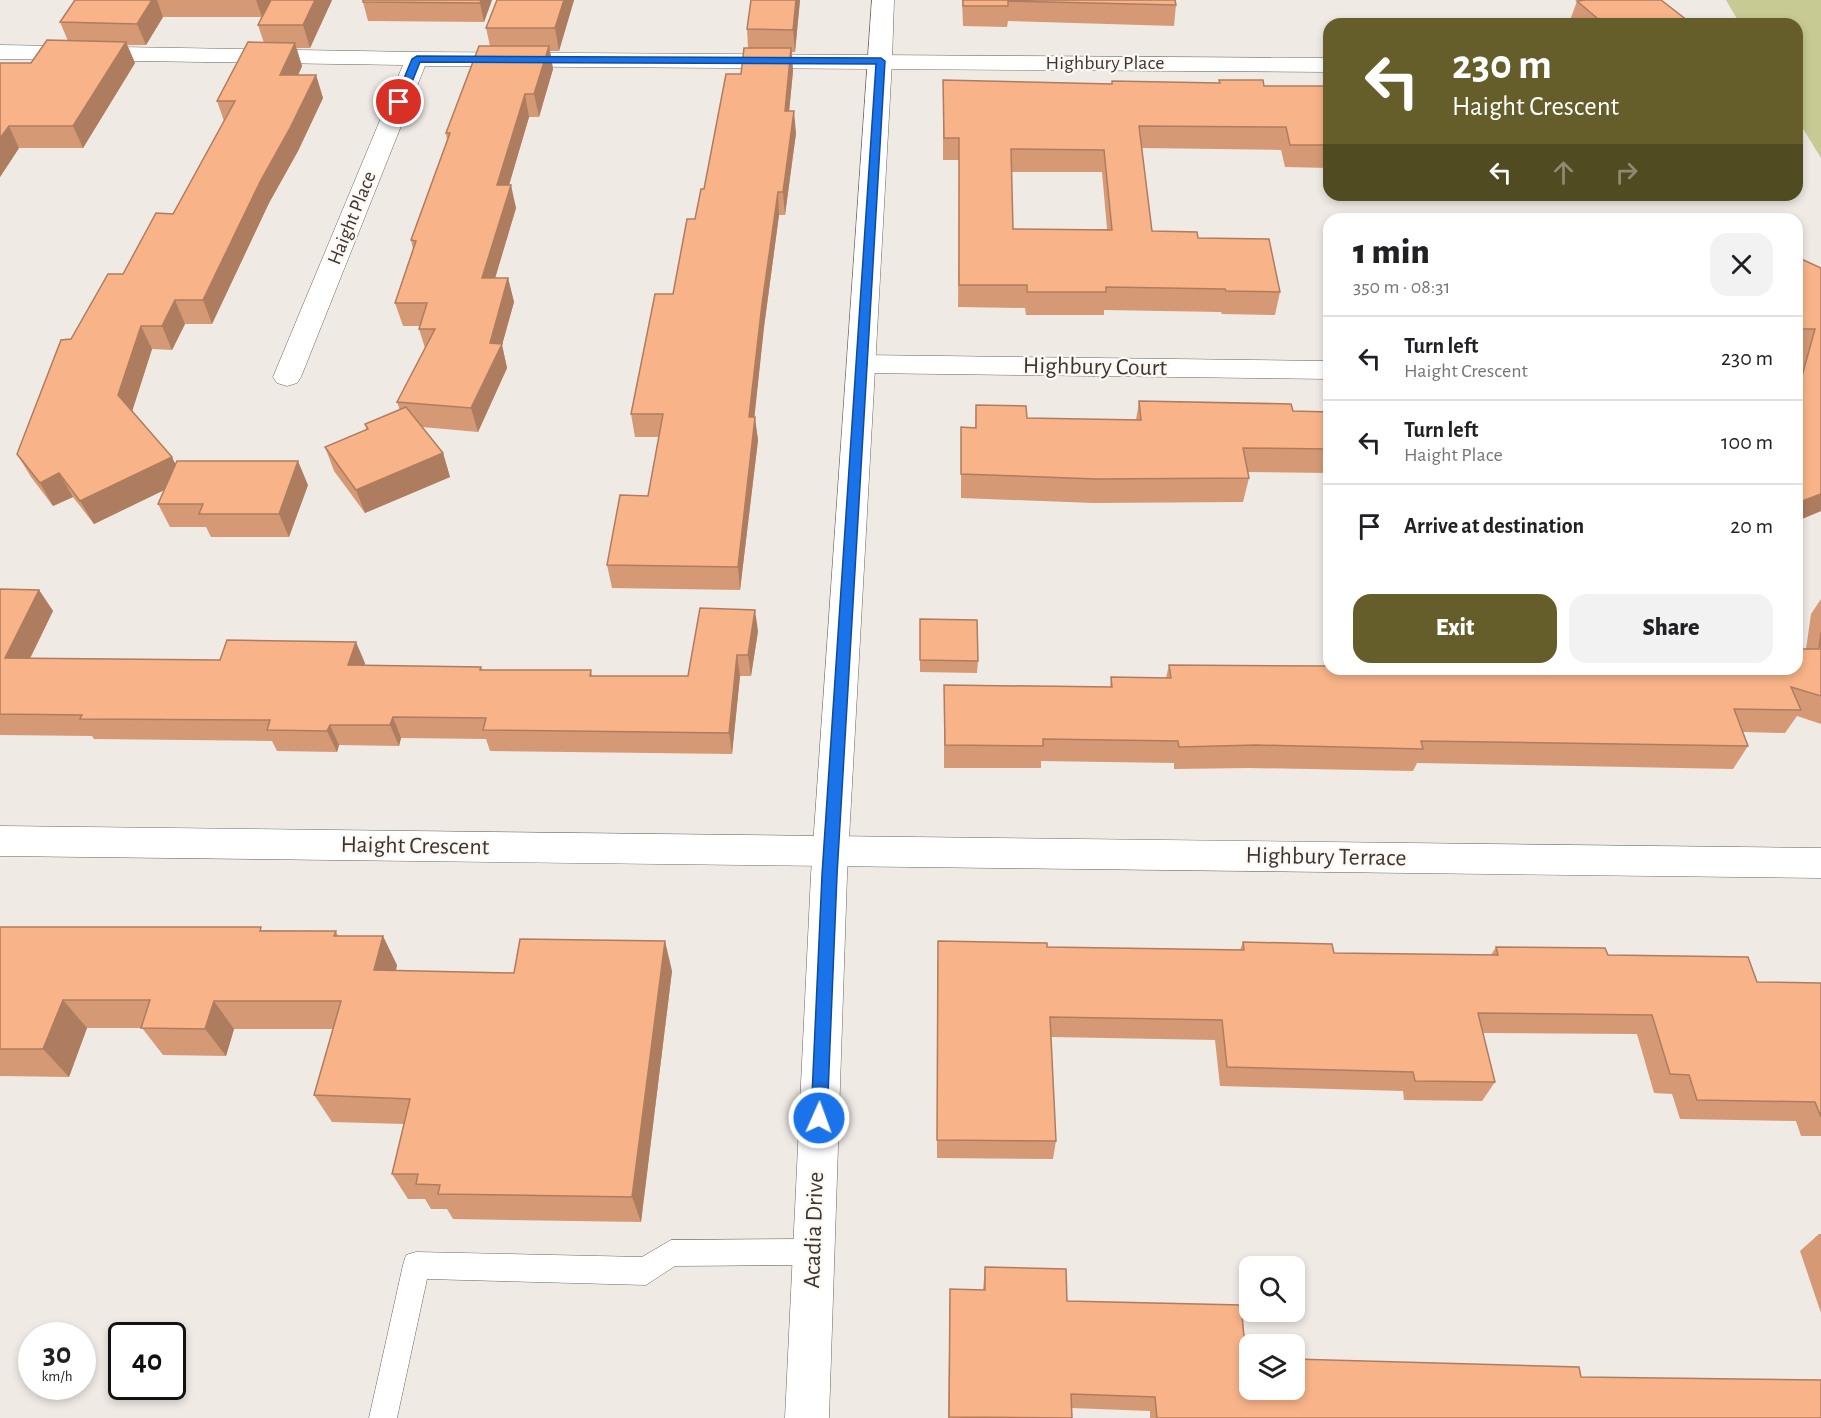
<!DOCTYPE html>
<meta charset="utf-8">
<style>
body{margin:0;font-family:"Alegreya Sans",sans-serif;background:#f2f2f2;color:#202124;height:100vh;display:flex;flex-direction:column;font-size:22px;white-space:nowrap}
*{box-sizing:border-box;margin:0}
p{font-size:20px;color:#757577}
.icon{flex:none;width:33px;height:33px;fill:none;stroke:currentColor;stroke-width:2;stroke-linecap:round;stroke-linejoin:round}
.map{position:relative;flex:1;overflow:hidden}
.sheet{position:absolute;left:1323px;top:213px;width:480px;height:462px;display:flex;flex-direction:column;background:#fff;border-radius:18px;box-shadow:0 3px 9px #0003}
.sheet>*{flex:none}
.hud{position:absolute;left:1323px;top:18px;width:480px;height:183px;border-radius:18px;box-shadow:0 3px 9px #0003;background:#665e2a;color:#fff;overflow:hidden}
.fabs{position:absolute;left:1239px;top:1256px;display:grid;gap:12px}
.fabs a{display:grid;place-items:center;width:66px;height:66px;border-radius:12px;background:#fff;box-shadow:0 3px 9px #0003;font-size:30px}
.speed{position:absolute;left:18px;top:1322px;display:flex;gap:12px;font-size:30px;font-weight:700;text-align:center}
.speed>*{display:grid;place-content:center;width:78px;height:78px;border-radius:50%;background:#fff;box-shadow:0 3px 9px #0003;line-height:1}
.speed small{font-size:15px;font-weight:400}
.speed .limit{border:3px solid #111;border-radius:9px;background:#fff;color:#111}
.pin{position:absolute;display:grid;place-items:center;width:51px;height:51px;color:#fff;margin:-26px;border:3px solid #fff;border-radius:50%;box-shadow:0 2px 6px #0007}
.me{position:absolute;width:66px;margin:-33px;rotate:2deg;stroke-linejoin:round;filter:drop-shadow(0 0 4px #0008)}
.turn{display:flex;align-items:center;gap:21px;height:126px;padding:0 30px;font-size:27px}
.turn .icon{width:78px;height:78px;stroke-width:2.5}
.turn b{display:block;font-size:42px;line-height:51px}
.lanes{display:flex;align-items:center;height:57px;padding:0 30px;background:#0003;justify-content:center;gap:30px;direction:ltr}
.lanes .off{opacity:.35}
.round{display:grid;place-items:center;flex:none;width:63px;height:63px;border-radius:18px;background:#f2f2f2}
.head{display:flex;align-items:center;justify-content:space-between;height:102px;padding:0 30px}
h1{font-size:36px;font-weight:800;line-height:45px}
.primary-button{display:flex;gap:12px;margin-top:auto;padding:12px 30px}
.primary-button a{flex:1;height:69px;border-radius:18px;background:#665e2a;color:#fff;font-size:24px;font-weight:800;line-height:69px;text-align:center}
.primary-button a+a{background:#f2f2f2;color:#202124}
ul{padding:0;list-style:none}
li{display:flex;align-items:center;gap:18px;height:84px;padding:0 30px;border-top:2px solid #e0e0e0}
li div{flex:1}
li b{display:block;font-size:22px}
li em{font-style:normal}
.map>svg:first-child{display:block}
.green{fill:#c7ca92}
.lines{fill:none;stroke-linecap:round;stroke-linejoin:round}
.service-casing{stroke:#6b6561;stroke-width:1}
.minor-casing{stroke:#6b6561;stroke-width:1}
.tertiary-casing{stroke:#6b6561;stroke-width:1}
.service{fill:#fff;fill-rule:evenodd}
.minor{fill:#fff;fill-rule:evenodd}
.tertiary{fill:#fff;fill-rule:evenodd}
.wall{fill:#d59a75;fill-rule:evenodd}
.shaded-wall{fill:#ae7d5f}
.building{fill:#f8b388;stroke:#ae7d5f;stroke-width:1.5;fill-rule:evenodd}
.route{fill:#1a73e8;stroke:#114b97;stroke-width:1.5}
.labels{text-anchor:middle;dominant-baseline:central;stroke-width:4.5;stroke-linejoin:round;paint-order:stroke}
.far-street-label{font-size:20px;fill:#393634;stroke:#fef7f2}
.street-label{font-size:24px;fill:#393634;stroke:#fef7f2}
</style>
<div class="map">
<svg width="1821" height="1418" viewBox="0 0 1821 1418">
<rect width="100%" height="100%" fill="#f0eae5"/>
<!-- green -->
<path class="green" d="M1726 0H1821V158L1797 119V24H1740Z"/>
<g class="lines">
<defs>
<path id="service" d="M813 1239 822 1243 826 1252 822 1261 813 1265 675 1266 646 1285 427 1279 397 1418H369L403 1265 406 1255 416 1252 642 1257 671 1240Z"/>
<g id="minor">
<path d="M0 45 417 52 1329 58V72L425 66 301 377 297 383 287 386 277 383 273 377 403 65 0 59Z"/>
<path d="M862 355 1329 361V379L862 373 852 370 848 364 852 358Z"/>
<path d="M0 826 1821 848V878L0 856Z"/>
</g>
<path id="tertiary" d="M872 0H894L892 61 847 875 829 1418H785L811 875Z"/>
</defs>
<!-- service casing -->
<use href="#service" class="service-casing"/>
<!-- minor casing -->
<use href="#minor" class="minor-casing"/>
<!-- tertiary casing -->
<use href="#tertiary" class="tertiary-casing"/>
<!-- service -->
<use href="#service" class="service"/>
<!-- minor -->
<use href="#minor" class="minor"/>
<!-- tertiary -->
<use href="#tertiary" class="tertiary"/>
</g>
<!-- wall -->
<g class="wall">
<path d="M75 0H332L310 48H296L302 66 298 75H316L323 98 298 151 269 203 212 324H185L172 350 152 349 132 411 176 464 308 485 289 537H211L206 527H170L158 504 164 490 94 524 73 497 53 506 31 477 17 454 71 339 123 274 173 214 224 121 217 101 264 43 258 25 261 17H163L146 45H127L135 63 83 148H19L0 177V63H31L68 41 60 22Z"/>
<path d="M363 0H492L484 22 368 21 363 2Z"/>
<path d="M574 0 559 51H550L553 69 539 117H529L509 185 516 208 495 278H508L514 302 502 345 507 368 478 432 422 427 443 453 450 477 365 513 334 471 325 447 367 430 365 424 400 410 397 402 425 348 419 329 420 326H403L395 303 413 249 411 240 447 140 446 133 490 46 486 28Z"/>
<path d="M751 0H800L795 52H792L793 71 789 111 796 133 785 215H779L764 327 754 417 758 440 740 590 612 588 607 565 648 496 659 437H635L631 414 673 294 704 189 741 74 748 48 747 29Z"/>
<path d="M962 0H1175L1176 5 1174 26 1008 21 1007 27 963 26Z"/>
<path d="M1577 1 1692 24H1570L1569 23Z"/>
<path d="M943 80 1112 84V81L1219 83V80L1264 86H1329V168L1285 167 1281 150 1142 148 1152 231 1198 238 1280 292 1275 315 1222 314 1221 312 1104 310V315H1026L1025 308 958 307 959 160H943ZM1011 172H1102L1107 229H1013Z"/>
<path d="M1797 257 1821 268V511L1797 521V372L1803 352H1797Z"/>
<path d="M1139 401 1293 411 1329 412V473L1247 472 1249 478 1243 502 1093 503 961 498V427L975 428 976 405 1027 418 1136 420Z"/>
<path d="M0 589 39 590 53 611 30 659 365 663 364 666 481 667 482 670H591L592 676H688L758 631 751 676H740L732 754 490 751 486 739 401 738 399 746 339 745 337 752 277 751 272 741 94 739 92 736 0 735Z"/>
<path d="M1821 599V724L1797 716 1785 733 1743 732 1748 746 1733 769 1417 763 1413 771 1250 768 1174 769V763L1041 761V768H944V685L1110 687 1111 677 1166 678 1169 665 1797 669 1806 649 1811 614Z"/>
<path d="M920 619 978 661 977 673 920 672Z"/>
<path d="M0 927 336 931 338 936 397 965 396 971 514 973 672 971 641 1222 453 1219 447 1209H431L425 1199H408L392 1174 404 1124 332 1122 314 1095 333 1029H234L226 1056 163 1055 142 1028H87L69 1077 0 1076Z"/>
<path d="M1243 942 1334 953 1491 955 1496 947 1608 955 1757 982 1821 983V1136H1801L1796 1121 1680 1119 1672 1094 1654 1093 1637 1034 1483 1033 1495 1082 1482 1101 1404 1100 1403 1091 1220 1086 1215 1040 1051 1037 1056 1141 1053 1159 937 1158V962L1047 947 1240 950Z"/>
<path d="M1819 1234H1821V1313L1800 1251Z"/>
<path d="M985 1267 1067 1301 1246 1358 1581 1377 1821 1418H1150V1411L1071 1408 1072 1418H948L950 1289 983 1290Z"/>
</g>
<!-- shaded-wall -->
<g class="shaded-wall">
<path d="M152 0H157L163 17 146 45 137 24Z"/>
<path d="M256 0H271L262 17Z"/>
<path d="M315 0H332L310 48 303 25Z"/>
<path d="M481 0H492L484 22 480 3Z"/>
<path d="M564 0H574L559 51 555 28Z"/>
<path d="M796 0H800L795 52 793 30Z"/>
<path d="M126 42 135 63 83 148 73 126Z"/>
<path d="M295 43 302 66 288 98 280 75Z"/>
<path d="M549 46 553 69 539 117 534 94Z"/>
<path d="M791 48 793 71 787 133 785 111Z"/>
<path d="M316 75 323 98 298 151 269 203 212 324 203 300 261 180Z"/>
<path d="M525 94 529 117 502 209 497 185Z"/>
<path d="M794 111 796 133 785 215 783 192Z"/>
<path d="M9 126 19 148 0 177V138Z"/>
<path d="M511 185 516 208 488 302 482 278Z"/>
<path d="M778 192 779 215 764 327 752 440 749 417 762 304Z"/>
<path d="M508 278 514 302 502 345 507 368 478 432 471 408Z"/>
<path d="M175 300 185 324 172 350 162 326Z"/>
<path d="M141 326 152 349 130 418 118 395Z"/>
<path d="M755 417 758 440 740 590 738 567Z"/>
<path d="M443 453 450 477 365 513 356 490Z"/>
<path d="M172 457 183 481 94 524 80 501Z"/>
<path d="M298 461 308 485 289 537 279 514Z"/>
<path d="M59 473 73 497 53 506 40 483Z"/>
<path d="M1821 494V511L1797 521V503Z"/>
<path d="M39 590 53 611 19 680 5 658Z"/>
<path d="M755 610 758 631 751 676 748 655Z"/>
<path d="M356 642 365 663 357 687 348 665Z"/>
<path d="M737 655 740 676 732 754 729 733Z"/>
<path d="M393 717 401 738 399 746 390 725Z"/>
<path d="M330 725 339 745 337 752 327 731Z"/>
<path d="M383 936 397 965 389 999 374 970Z"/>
<path d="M665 941 672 971 641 1222 632 1197Z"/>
<path d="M63 1000 87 1028 69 1077 43 1049Z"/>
<path d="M214 1001 234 1029 226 1056 205 1029Z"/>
</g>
<!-- building -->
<g class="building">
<path d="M75 0H152L137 24 60 22Z"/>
<path d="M271 0H315L303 25H258Z"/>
<path d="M363 0H481L480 3 363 2Z"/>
<path d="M497 0H564L555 28H486Z"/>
<path d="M751 0H796L793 30 747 29Z"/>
<path d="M963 0H1175L1176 5 1008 1V6H963Z"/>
<path d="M1585 0H1661L1692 24H1604L1577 1Z"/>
<path d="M47 40 126 42 73 126H9L0 138V63H31Z"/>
<path d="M248 42 295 43 280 75H316L290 128 261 180 203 300H175L162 326H141L118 395 172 457 80 501 59 473 40 483 17 454 61 340 71 339 108 274H123L156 213 173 214 235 101H217Z"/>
<path d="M479 46H549L534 94H525L497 185H511L482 278H508L490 343 502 344 471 408 397 402 435 329H419L427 303H395L416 241 411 240 450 133H446Z"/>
<path d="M744 48H791L785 111H794L783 192H778L762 304 749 417H755L738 567 607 565 620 495 648 496 663 414H631L655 294H673L687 219H695L701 189H704L726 74H741Z"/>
<path d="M943 80 1112 84V81L1220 83 1219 80H1263L1264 86H1329V145H1290L1286 127 1139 126 1152 231 1197 232 1198 238 1269 239 1280 292 1226 291 1225 289 1106 287V292H1027V285H959V138H944ZM1011 149 1104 150 1112 230 1013 229Z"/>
<path d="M1797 257 1821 268V494L1797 503V394L1815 329H1797Z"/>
<path d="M1139 401 1291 404 1293 411 1329 412V449L1243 448 1249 478 1096 479 961 474V427L976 428V405L1026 406 1027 418 1141 420Z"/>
<path d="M406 407 443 453 356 490 325 447 368 429 365 424Z"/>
<path d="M177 461H298L279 514H199L203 504H158Z"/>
<path d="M0 589 39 590 5 658 220 660 227 640 356 642 348 665 481 667 480 670H591L590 676H688L700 608 755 610 748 655H737L729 733 483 730 486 718 393 717 390 725H330L327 731 267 730 270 720 80 719 82 715 0 714Z"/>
<path d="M920 619 977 620 978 661 920 660Z"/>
<path d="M1821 632V696L1791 687 1801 710 1734 709 1748 746 1421 741 1423 749 1256 745 1179 747 1178 741 1043 739V746L945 745 944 685 1112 687 1111 677 1171 678 1169 665 1329 666V669H1797V649H1819Z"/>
<path d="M0 927H261L260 931H336L334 936H383L374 970 514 973 520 939 665 941 632 1197 438 1194 440 1185 416 1184 418 1174H392L410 1099 314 1095 341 1001H214L205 1029 141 1028 150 1000H63L43 1049H0Z"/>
<path d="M938 941 1047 943V947L1244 950 1243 942 1332 944 1334 953 1498 955 1496 947 1605 948 1608 955 1748 957 1757 982 1821 983V1117L1815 1102 1697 1100 1689 1075 1670 1074 1652 1015 1478 1013 1495 1082 1415 1081 1413 1072 1227 1067 1222 1020 1050 1017 1056 1141 937 1140Z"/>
<path d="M985 1267 1066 1269 1067 1301 1241 1305 1246 1358H1250V1389H1294V1359L1579 1367 1581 1377 1821 1380V1418H1157L1155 1397 1071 1394 1072 1418 949 1417 950 1289 985 1290Z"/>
</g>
<!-- route -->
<path class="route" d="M417 56 881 58 885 61 837 875 827 1118 825 1124 819 1126 813 1124 811 1118 822 875 876 64 420 62 404 102 396 104 394 102 412 59Z"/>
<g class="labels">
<!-- far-street labels -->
<g class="far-street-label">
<text x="1105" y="63">Highbury Place</text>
<text transform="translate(352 218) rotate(-68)">Haight Place</text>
</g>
<!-- street labels -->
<g class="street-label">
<text transform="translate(1095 367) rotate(1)">Highbury Court</text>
<text transform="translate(415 846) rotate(1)">Haight Crescent</text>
<text transform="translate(1326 857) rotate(1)">Highbury Terrace</text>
<text transform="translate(814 1230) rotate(-88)">Acadia Drive</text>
</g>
</g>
</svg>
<div class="fabs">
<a><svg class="icon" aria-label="search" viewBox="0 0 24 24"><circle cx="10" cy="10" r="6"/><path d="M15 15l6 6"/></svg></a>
<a><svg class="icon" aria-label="layers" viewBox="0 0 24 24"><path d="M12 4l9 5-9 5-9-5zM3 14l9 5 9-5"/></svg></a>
</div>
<div class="speed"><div>30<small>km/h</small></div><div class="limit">40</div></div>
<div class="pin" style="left:399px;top:102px;background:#d93025"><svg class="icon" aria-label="arrive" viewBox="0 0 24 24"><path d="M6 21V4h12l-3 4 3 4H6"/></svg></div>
<svg class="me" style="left:819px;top:1118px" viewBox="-20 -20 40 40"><circle r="17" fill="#1a73e8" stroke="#fff" stroke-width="3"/><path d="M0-11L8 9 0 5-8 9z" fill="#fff"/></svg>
<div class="hud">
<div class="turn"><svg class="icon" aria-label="left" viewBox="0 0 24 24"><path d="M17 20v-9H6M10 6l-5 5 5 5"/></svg><div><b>230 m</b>Haight Crescent</div></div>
<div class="lanes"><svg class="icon" aria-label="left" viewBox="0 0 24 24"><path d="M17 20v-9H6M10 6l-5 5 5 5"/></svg><svg class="icon off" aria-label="ahead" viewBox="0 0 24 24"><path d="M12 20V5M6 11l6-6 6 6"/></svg><svg class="icon off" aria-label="right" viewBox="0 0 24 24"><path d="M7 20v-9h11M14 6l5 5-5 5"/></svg></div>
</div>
<section class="sheet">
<div class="head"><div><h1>1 min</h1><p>350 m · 08:31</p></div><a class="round"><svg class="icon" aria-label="close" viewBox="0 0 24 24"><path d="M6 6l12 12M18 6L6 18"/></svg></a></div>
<ul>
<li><svg class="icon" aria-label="left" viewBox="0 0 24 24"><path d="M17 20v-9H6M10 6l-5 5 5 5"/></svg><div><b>Turn left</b><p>Haight Crescent</p></div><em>230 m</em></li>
<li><svg class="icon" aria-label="left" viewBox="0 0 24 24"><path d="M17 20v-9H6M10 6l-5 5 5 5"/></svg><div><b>Turn left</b><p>Haight Place</p></div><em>100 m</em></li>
<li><svg class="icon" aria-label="arrive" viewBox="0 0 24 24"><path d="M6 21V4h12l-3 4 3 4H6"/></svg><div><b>Arrive at destination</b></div><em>20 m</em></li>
</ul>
<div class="primary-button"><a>Exit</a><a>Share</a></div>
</section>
</div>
